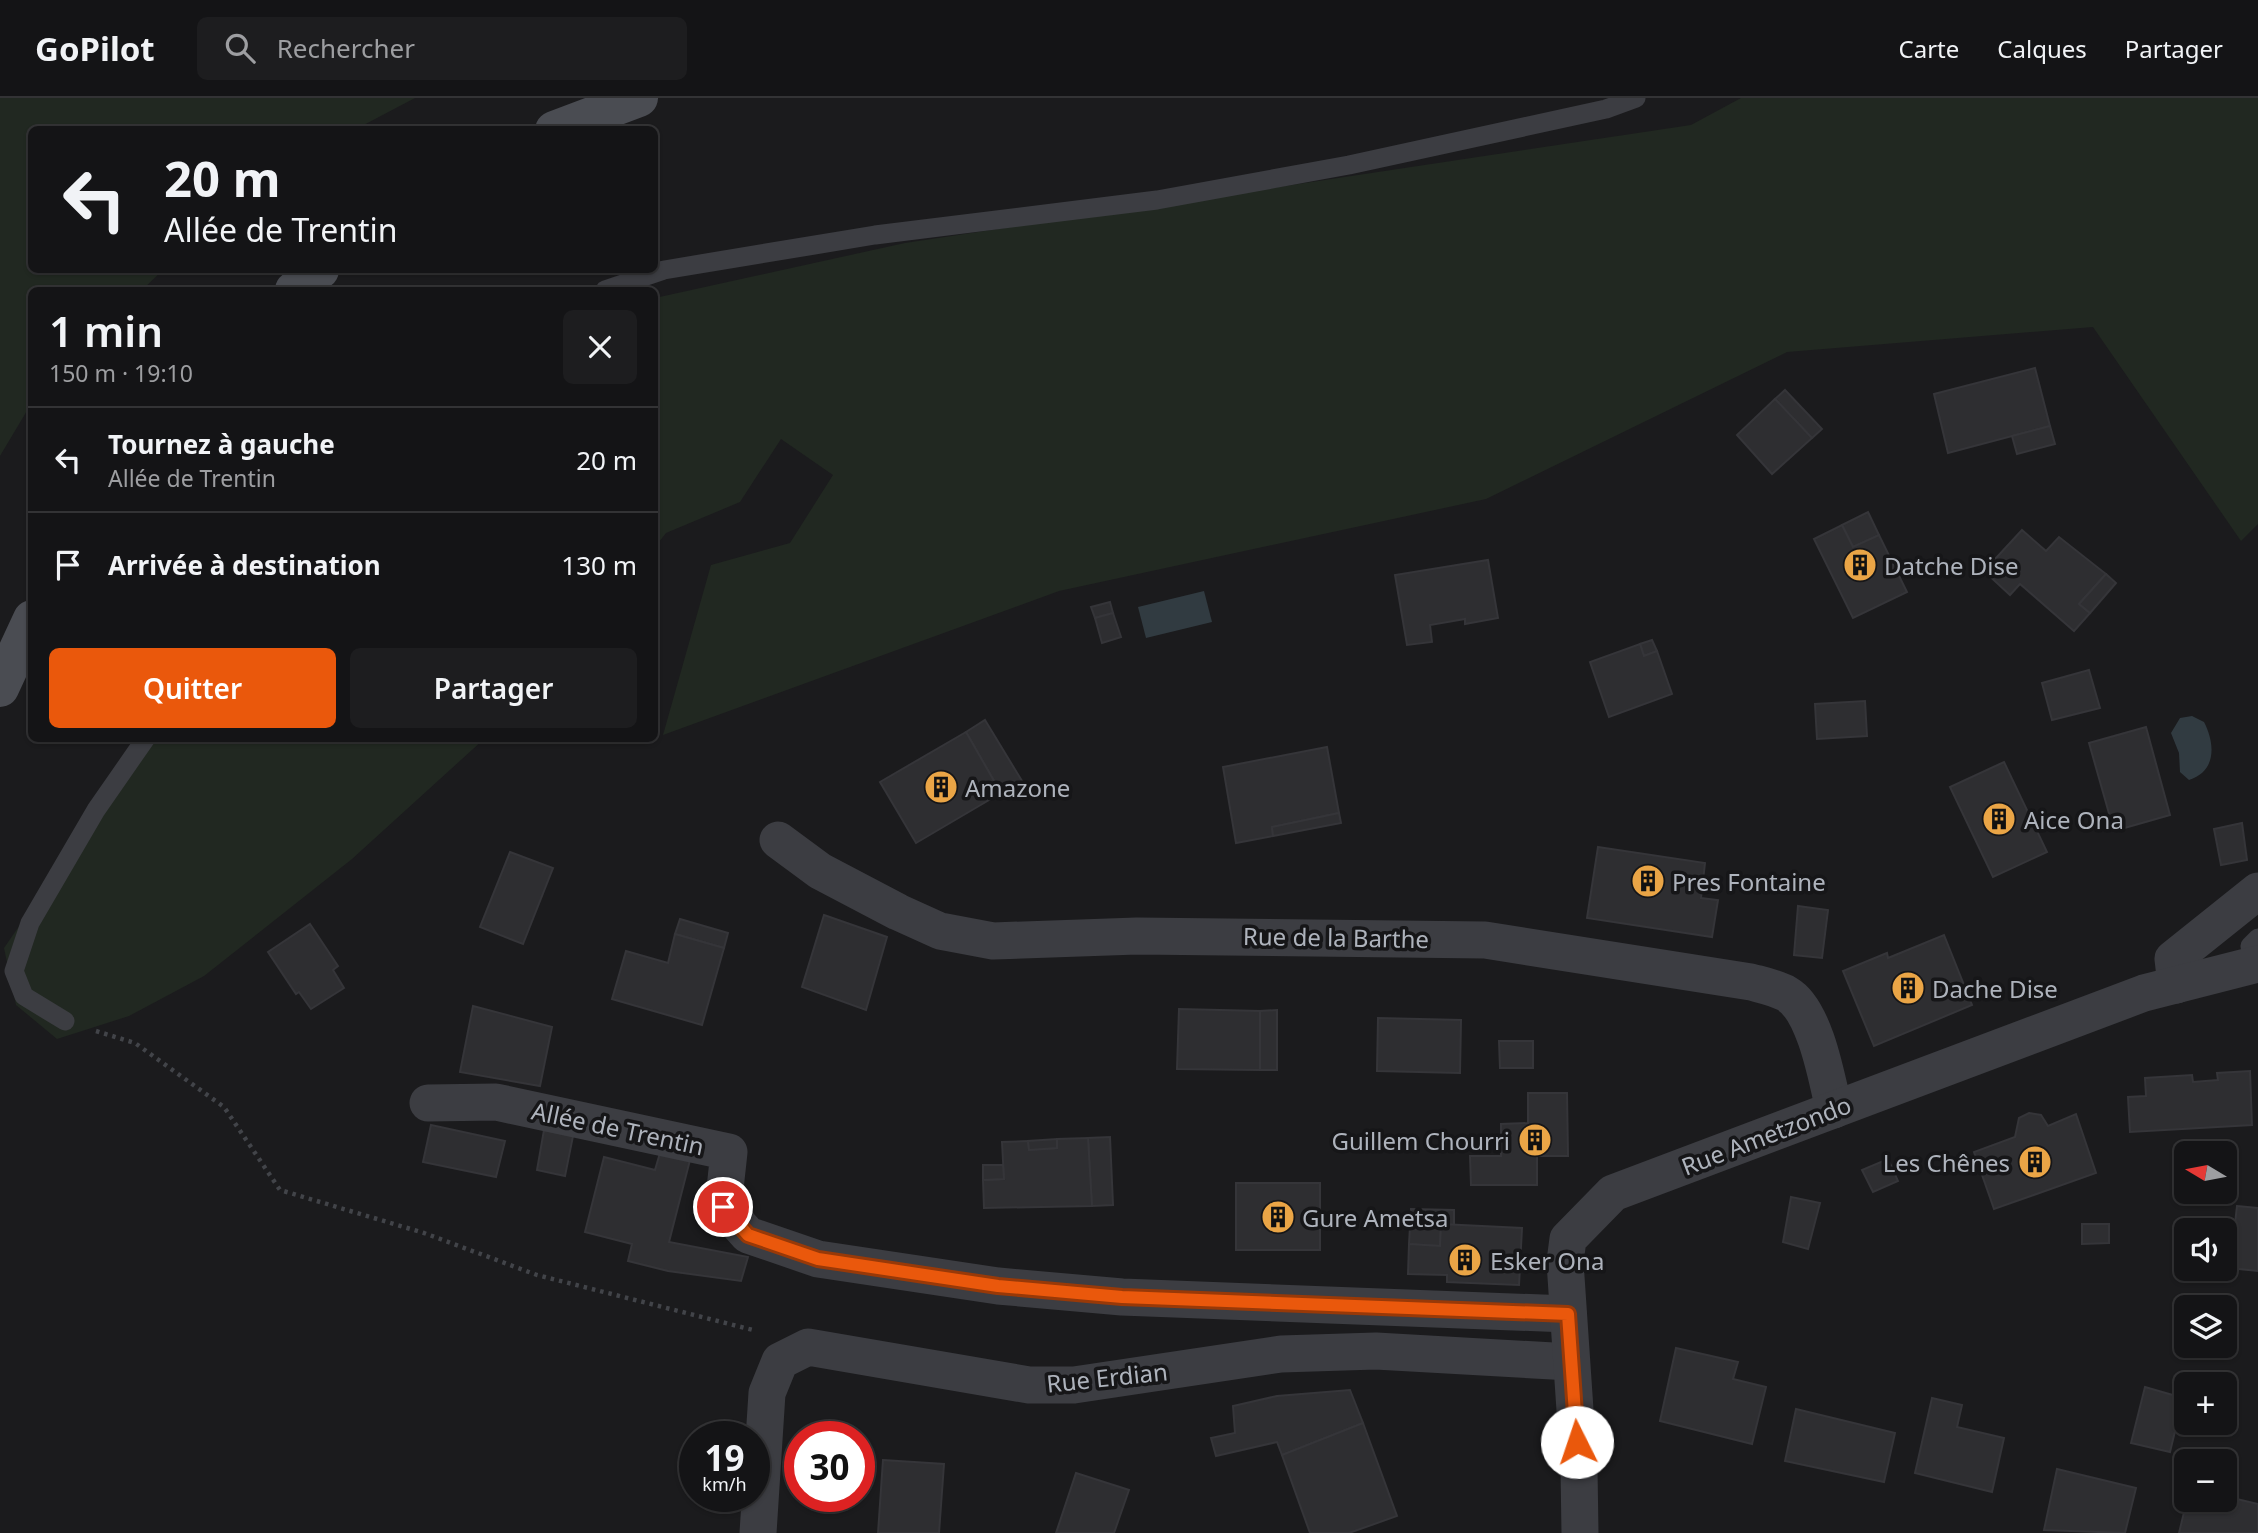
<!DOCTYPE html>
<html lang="fr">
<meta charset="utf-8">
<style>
body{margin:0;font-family:"Noto Sans",sans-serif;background:#1d1d1f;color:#f1f3f6;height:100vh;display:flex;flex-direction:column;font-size:26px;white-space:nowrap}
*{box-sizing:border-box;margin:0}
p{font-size:23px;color:#9d9ea1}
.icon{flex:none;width:38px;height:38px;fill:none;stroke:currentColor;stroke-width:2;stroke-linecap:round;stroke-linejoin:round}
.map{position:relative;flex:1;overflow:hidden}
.details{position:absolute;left:28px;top:189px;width:630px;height:455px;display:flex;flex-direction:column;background:#141416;border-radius:10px;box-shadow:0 2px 5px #0004,0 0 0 2px #333335}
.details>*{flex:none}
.guide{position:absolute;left:28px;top:28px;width:630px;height:147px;border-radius:10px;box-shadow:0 2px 5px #0004,0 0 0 2px #333335;background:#141416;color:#f1f3f6;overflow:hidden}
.needle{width:46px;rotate:280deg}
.controls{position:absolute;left:2174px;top:1043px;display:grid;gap:14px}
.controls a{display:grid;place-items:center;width:63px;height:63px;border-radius:10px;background:#141416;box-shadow:0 2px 5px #0004,0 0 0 2px #333335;font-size:35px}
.speed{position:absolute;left:679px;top:1323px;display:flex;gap:14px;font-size:35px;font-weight:700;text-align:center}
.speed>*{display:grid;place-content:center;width:91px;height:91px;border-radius:50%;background:#141416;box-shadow:0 2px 5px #0004,0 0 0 2px #333335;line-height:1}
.speed small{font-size:18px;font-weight:400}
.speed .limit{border:10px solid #d22;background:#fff;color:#111}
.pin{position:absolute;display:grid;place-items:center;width:60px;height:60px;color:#fff;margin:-30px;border:4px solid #fff;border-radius:50%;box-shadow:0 2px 7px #0007}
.me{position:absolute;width:77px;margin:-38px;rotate:356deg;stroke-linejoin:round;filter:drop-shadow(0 0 5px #0008)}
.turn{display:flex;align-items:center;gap:24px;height:147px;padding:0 21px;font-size:32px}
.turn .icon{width:91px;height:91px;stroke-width:2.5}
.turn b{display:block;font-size:49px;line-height:60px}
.round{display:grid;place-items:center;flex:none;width:74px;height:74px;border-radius:10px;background:#1d1d1f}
.overview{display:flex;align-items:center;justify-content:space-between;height:119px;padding:0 21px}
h1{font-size:42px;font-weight:600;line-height:52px}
.button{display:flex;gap:14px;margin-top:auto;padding:14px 21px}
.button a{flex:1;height:80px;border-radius:10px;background:#ea580c;color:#fff;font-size:28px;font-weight:600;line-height:80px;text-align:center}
.button a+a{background:#1d1d1f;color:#f1f3f6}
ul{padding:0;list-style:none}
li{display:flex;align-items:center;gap:21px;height:105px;padding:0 21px;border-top:2px solid #333335}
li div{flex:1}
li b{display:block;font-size:26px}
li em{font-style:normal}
header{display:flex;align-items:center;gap:42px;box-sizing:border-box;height:98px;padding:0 35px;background:#141416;border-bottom:2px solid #333335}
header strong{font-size:33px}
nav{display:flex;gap:38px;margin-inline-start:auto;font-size:24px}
.search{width:490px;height:63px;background:#1d1d1f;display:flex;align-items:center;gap:18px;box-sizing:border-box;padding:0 24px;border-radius:10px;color:#9d9ea1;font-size:26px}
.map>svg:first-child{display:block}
.green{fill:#212821}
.water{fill:#313b41}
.building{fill:#2e2e31;stroke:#353539;stroke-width:2}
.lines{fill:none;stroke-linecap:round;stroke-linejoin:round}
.path{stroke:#424449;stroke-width:4.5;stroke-dasharray:3.5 5;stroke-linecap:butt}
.lane{stroke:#3c3d42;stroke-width:19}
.street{stroke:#3c3d42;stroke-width:37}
.secondary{stroke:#4a4c52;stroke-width:38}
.route-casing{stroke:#983908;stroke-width:18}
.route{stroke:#ea580c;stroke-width:12}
.labels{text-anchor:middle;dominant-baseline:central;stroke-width:7;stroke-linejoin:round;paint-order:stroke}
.poi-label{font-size:24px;fill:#aeb3bc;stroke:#161618;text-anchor:start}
.street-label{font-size:24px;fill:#aeb3bc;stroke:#161618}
</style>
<header>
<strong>GoPilot</strong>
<div class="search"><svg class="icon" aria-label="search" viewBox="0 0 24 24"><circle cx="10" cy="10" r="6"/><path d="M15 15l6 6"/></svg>Rechercher</div>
<nav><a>Carte</a><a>Calques</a><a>Partager</a></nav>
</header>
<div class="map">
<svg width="2258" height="1435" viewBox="0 0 2258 1435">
<rect width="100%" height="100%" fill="#1b1b1d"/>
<!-- green -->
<g class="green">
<path d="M0 0H415L356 31 32 32V172H163L142 192H32L31 306 0 358Z"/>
<path d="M1741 0H2258V426L2241 443 2093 229 1787 254 1486 401 1059 493 663 637 711 467 790 445 833 377 781 341 740 404 666 435 655 449V200L905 145 1691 27Z"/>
<path d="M148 641H484L352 761 204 878 129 918 57 941 16 907 4 850Z"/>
</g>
<!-- water -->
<g class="water">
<path d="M1204 493 1212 524 1146 540 1138 509Z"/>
<path d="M2192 618 2204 624C2215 645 2217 673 2189 682L2180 674 2179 655 2171 635 2180 620Z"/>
</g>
<!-- building -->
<g class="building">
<path d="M2035 270 2050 328 1948 355 1934 296Z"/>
<path d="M1785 292 1822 331 1812 340 1775 301Z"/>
<path d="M1775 301 1812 340 1772 376 1737 337Z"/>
<path d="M2050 328 2055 346 2017 356 2012 338Z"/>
<path d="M1868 414 1879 437 1853 449 1842 427Z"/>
<path d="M1842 427 1853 449 1879 437 1907 494 1853 520 1814 441Z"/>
<path d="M2022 432 2046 453 2059 439 2106 476 2079 506 2090 515 2074 533 2020 486 2010 497 1984 473Z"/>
<path d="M1488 462 1498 520 1465 526V521L1430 527 1432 544 1407 547 1395 477Z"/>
<path d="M2106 476 2116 485 2090 515 2079 506Z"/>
<path d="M1110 504 1113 515 1095 520 1091 509Z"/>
<path d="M1113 515 1121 539 1102 545 1095 520Z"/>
<path d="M1652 542 1657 553 1644 558 1640 546Z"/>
<path d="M1640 546 1644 558 1657 553 1672 596 1609 619 1590 564Z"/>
<path d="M2089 572 2100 610 2052 622 2042 585Z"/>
<path d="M1865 603 1867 638 1817 641 1815 606Z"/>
<path d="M985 622 1022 683 1001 695 966 634Z"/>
<path d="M2146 629 2170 717 2114 733 2089 645Z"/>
<path d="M966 634 1001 695 916 745 880 684Z"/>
<path d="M1327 649 1339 715 1272 729 1273 738 1236 745 1223 669Z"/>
<path d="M2004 664 2047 754 1993 779 1950 689Z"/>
<path d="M1339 715 1341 725 1273 738 1272 729Z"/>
<path d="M2242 725 2247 762 2221 767 2214 731Z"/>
<path d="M1598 749 1705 765 1701 800 1718 802 1712 839 1587 820Z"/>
<path d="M510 754 553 770 523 846 480 829Z"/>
<path d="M1798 808 1828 812 1822 860 1794 857Z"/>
<path d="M824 817 887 839 866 912 802 889Z"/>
<path d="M680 821 728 835 724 850 675 836Z"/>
<path d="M310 826 338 868 333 872 344 890 311 911 299 894 296 896 268 854Z"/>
<path d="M675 836 724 850 702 927 612 901 626 853 668 865Z"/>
<path d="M1944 837 1972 907 1874 948 1843 873 1887 855 1888 860Z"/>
<path d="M473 908 552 929 540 988 460 974Z"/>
<path d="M1179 911 1260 913V972L1177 971Z"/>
<path d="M1277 912V972H1260V913Z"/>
<path d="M1378 920 1461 922 1460 975 1377 973Z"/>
<path d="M1499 943H1533V970H1500Z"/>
<path d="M2250 973 2252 1027 2130 1034 2128 999 2146 998 2145 980 2192 977 2193 984 2218 982 2217 975Z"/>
<path d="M1528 995H1567L1568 1058H1537V1087H1471L1470 1058H1501V1026L1528 1025Z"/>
<path d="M2029 1015 2041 1017 2048 1028 2076 1016 2096 1075 1994 1111 1974 1054 2015 1039 2019 1020Z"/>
<path d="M431 1027 505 1043 496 1079 423 1064Z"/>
<path d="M544 1032 573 1038 565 1078 537 1072Z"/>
<path d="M1110 1039 1113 1107 1092 1108 1088 1040Z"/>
<path d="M1088 1040 1092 1108 984 1110 983 1082 1004 1081 1002 1044 1028 1043 1029 1052 1057 1050V1041Z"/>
<path d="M1057 1041V1050L1029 1052 1028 1043Z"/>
<path d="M660 1055 690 1062 669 1144 748 1159 741 1183 668 1173 628 1163 632 1146 585 1134 604 1059 655 1072Z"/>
<path d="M1888 1061 1898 1083 1873 1094 1862 1072Z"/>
<path d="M983 1067H1003L1004 1081 983 1082Z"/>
<rect x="1236" y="1085" width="84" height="67"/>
<path d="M1791 1099 1820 1105 1808 1151 1783 1144Z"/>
<path d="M2237 1108 2258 1110V1173L2230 1170Z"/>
<path d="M1411 1111 1454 1112V1127L1441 1126 1440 1148 1409 1146Z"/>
<path d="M1441 1126 1522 1130 1519 1187 1447 1184V1177L1408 1176 1409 1146 1440 1148Z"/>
<path d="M2082 1126H2109V1145L2082 1146Z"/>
<path d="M1676 1250 1738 1264 1733 1281 1766 1289 1752 1346 1660 1323Z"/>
<path d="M2145 1289 2183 1300 2170 1354 2131 1345Z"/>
<path d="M1350 1292 1363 1325 1282 1357 1277 1344 1216 1358 1211 1340 1235 1335 1233 1308 1277 1298Z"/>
<path d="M1932 1300 1962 1307 1957 1329 2004 1340 1992 1394 1915 1375Z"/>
<path d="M1796 1311 1895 1335 1884 1384 1785 1363Z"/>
<path d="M1363 1325 1397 1418 1349 1435H1310L1282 1357Z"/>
<path d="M2197 1356 2225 1362 2224 1364 2196 1363Z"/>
<path d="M883 1362 944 1366 939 1435H878Z"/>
<path d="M2057 1371 2136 1390 2125 1435 2044 1432Z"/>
<path d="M1076 1375 1129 1392 1114 1435H1056Z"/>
<path d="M2224 1398 2258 1406V1435H2179L2187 1402H2224Z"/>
</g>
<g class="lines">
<!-- path -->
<path class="path" d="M96 933 135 945 224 1009 280 1092 424 1135 537 1177 753 1232"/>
<!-- lane -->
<g class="lane">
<path d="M605 192 664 172 875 137 1157 102 1349 67 1606 11 1636 0"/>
<path d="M2253 866 2250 848 2258 840"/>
<path d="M65 923 24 898 14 873 30 825 96 712 146 640"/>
</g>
<!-- street -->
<g class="street">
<path d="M778 742 820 773 898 814 940 833 993 843 1137 838 1485 842 1751 884C1762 887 1777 890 1787 896 1815 912 1827 981 1834 1012"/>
<path d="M2176 887 2173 861 2258 793"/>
<path d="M428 1005 496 1004 729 1054 723 1109 748 1137 818 1161 998 1188 1122 1199 1568 1216"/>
<path d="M758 1435 767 1295 780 1263 808 1249 1029 1287H1074L1281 1256 1376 1253 1571 1264"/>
<path d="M1580 1435 1579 1371 1565 1164 1568 1141 1613 1095 2144 895 2258 866"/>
</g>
<!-- secondary -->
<g class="secondary">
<path d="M554 32 639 0"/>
<path d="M294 192 320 172"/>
<path d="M0 590 32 521"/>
</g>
</g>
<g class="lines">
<defs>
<path id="route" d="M723 1109 748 1137 818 1161 998 1188 1122 1199 1568 1216 1577 1344"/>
</defs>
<!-- route casing -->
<use href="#route" class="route-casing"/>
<!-- route -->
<use href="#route" class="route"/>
</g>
<!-- icons -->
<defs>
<symbol id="building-disc" viewBox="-11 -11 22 22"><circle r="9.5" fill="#eaa546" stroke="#161618"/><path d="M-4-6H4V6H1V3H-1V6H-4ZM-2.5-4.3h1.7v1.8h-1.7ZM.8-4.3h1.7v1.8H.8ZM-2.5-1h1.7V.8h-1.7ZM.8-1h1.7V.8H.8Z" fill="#111"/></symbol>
</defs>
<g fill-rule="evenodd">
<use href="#building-disc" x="1841" y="448" width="38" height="38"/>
<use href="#building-disc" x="922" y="670" width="38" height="38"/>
<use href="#building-disc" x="1980" y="702" width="38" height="38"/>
<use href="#building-disc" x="1629" y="764" width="38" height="38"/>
<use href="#building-disc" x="1889" y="871" width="38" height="38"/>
<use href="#building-disc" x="1516" y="1023" width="38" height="38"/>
<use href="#building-disc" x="2016" y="1045" width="38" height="38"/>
<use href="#building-disc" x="1259" y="1100" width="38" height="38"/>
<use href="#building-disc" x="1446" y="1143" width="38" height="38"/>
</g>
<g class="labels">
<!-- poi labels -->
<g class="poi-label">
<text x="1884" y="467">Datche Dise</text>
<text x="965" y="689">Amazone</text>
<text x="2024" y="721">Aice Ona</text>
<text x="1672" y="783">Pres Fontaine</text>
<text x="1932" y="890">Dache Dise</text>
<text x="1510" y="1042" text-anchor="end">Guillem Chourri</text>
<text x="2010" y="1064" text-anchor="end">Les Chênes</text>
<text x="1302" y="1119">Gure Ametsa</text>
<text x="1490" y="1162">Esker Ona</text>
</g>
<!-- street labels -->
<g class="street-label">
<text transform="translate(1336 839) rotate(1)">Rue de la Barthe</text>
<text transform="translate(618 1030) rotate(12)">Allée de Trentin</text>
<text transform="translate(1766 1037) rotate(-21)">Rue Ametzondo</text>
<text transform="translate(1107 1279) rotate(-6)">Rue Erdian</text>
</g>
</g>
</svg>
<div class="controls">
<a><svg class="needle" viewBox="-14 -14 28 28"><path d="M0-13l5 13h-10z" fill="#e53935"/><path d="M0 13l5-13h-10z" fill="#9d9ea1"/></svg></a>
<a><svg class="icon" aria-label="sound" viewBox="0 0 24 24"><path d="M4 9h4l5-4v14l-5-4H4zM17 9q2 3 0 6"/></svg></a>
<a><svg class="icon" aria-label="layers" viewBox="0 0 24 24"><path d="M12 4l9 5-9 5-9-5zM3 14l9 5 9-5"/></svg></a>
<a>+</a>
<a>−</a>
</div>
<div class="speed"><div>19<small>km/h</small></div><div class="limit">30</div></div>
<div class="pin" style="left:723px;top:1109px;background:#d93025"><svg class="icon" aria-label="arrive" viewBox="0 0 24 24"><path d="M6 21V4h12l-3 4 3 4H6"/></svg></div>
<svg class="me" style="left:1577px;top:1344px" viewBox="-20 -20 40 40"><circle r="19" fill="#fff"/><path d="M0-13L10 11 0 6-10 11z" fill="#ea580c"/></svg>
<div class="guide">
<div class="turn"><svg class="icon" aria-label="left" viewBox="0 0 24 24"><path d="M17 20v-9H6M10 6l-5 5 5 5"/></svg><div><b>20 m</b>Allée de Trentin</div></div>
</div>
<section class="details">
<div class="overview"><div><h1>1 min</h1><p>150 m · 19:10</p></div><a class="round"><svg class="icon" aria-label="close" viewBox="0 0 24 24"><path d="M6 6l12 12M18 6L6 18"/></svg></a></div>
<ul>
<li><svg class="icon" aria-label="left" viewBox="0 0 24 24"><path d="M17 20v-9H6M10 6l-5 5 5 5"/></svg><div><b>Tournez à gauche</b><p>Allée de Trentin</p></div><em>20 m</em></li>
<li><svg class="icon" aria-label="arrive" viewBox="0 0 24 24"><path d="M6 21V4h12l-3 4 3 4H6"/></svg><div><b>Arrivée à destination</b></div><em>130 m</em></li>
</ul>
<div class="button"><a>Quitter</a><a>Partager</a></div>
</section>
</div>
